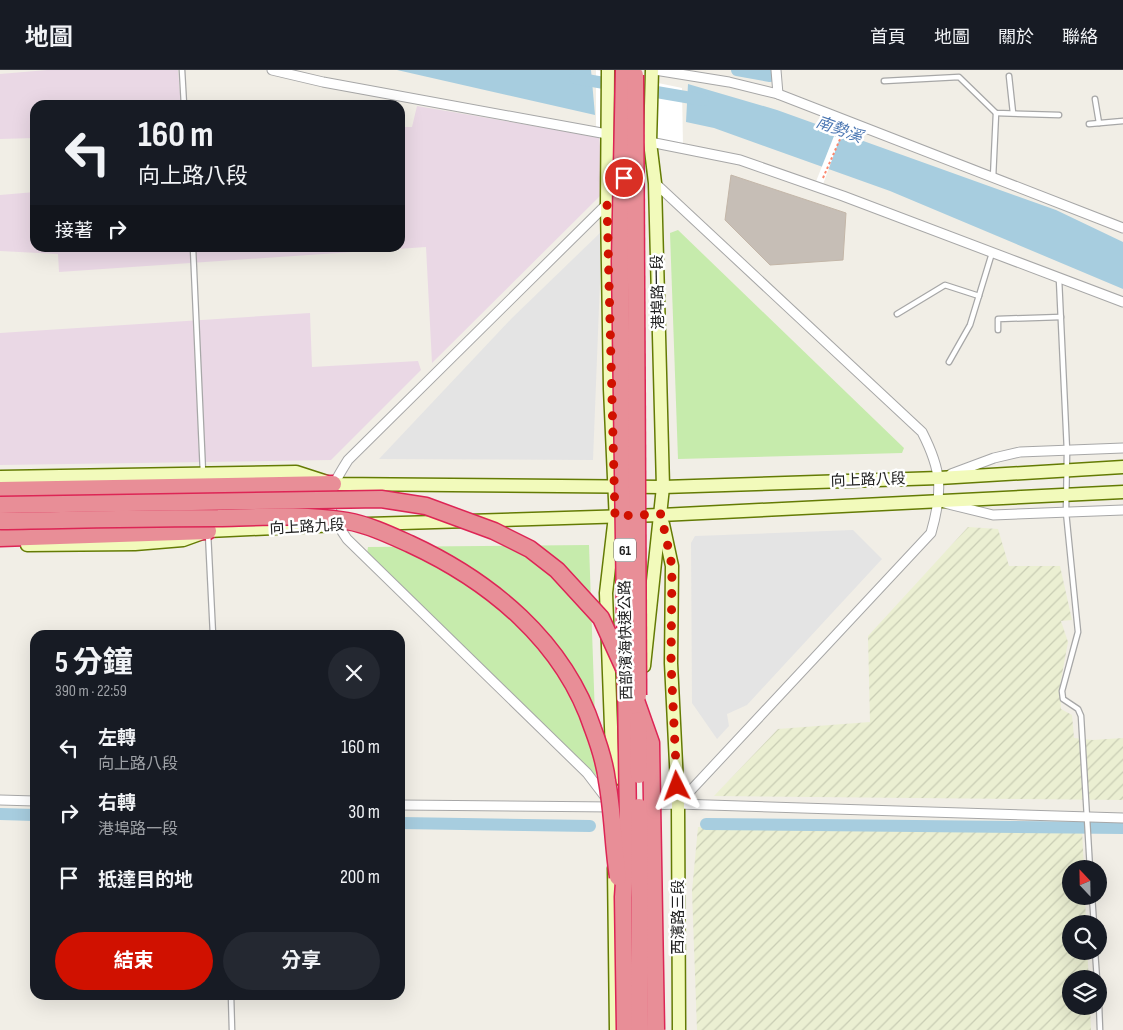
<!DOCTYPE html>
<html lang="zh-TW">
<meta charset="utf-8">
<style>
body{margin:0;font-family:"Sofia Sans Condensed","Noto Sans TC",sans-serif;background:#242831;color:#f1f3f6;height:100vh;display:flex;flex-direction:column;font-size:19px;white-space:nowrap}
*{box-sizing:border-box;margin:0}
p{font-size:16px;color:#9ea1a6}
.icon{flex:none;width:28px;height:28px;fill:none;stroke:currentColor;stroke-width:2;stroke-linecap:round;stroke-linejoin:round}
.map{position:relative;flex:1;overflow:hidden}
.sheet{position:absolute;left:30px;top:560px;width:375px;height:370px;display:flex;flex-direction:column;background:#171b24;border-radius:15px;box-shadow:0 5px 20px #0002}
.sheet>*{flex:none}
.top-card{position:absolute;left:30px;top:30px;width:375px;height:152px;border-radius:15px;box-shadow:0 5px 20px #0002;background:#171b24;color:#f1f3f6;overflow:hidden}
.needle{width:32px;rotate:338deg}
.tools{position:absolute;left:1062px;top:790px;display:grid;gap:10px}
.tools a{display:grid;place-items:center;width:45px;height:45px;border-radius:50%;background:#171b24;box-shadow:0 5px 20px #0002;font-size:25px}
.pin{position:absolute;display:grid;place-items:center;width:42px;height:42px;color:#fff;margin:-21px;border:2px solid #fff;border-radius:50%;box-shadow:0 1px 5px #0007}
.me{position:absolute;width:55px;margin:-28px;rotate:357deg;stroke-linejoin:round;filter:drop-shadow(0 0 4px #0008)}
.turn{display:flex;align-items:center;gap:18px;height:105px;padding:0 25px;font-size:22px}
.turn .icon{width:65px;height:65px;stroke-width:2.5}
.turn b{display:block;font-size:35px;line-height:42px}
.then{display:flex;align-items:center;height:48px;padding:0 25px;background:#0003;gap:10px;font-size:19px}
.round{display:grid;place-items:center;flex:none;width:52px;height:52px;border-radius:26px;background:#242831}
.head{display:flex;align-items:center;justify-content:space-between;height:85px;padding:0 25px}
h1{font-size:30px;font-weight:700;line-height:38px}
.button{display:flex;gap:10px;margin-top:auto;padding:10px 25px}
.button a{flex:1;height:58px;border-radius:30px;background:#d01100;color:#fff;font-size:20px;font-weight:700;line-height:58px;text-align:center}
.button a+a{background:#242831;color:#f1f3f6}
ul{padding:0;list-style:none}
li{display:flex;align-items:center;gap:15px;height:65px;padding:0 25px}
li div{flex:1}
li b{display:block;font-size:19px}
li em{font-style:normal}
header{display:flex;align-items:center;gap:30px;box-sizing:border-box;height:70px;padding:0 25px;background:#171b24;border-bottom:1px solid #363941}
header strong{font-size:24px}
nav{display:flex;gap:28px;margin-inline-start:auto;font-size:18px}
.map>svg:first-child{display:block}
.industrial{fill:#ead8e5}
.farmland{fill:url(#farmland-furrows)}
.grass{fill:#c6ebac}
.parking{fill:#e4e4e4}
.water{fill:#a7cddf}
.pier{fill:#fff}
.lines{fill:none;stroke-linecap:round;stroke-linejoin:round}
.canal{stroke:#a7cddf;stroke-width:12}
.building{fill:#c6beb6;stroke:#c3b6a8}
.lane-casing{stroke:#a7a7a7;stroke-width:7}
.street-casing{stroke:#a7a7a7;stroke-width:11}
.secondary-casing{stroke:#647b04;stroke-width:15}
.highway-casing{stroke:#dd2555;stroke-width:19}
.path{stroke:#fb876d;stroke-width:2;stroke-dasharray:2.5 2.5;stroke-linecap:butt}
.lane{stroke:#fff;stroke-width:4.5}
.street{stroke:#fff;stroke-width:9}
.secondary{stroke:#f2fabb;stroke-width:12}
.highway{stroke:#e88e97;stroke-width:16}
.highway-bridge-casing{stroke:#dd2555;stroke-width:19;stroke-linecap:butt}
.highway-bridge{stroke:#e88e97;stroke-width:16}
.route{stroke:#d01100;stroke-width:9;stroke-dasharray:0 16.2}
.labels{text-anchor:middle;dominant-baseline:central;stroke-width:5;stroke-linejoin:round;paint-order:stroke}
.shield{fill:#fff;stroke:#636363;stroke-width:1}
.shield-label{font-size:14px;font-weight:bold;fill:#202020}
.street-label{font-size:15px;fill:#202020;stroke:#fff}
.water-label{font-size:16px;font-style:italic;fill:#4a76b2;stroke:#fff}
</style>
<header>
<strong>地圖</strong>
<nav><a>首頁</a><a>地圖</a><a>關於</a><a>聯絡</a></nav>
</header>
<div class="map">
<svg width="1123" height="960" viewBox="0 0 1123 960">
<defs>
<pattern id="farmland-furrows" width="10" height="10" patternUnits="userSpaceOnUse" patternTransform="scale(1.25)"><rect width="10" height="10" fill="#ebefd2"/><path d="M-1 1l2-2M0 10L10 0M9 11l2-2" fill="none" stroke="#c9cdb4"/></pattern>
</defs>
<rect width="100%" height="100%" fill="#f1eee6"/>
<!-- industrial -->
<g class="industrial">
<path d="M47 0H178L181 35H35V68L0 69V4Z"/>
<path d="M417 36 599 67 605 121 432 293 426 177 59 202 58 184 0 181V125L35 122V178H400V57H412Z"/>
<path d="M310 243 312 297 418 291 421 300 331 390 0 395V263Z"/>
</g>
<!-- farmland -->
<g class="farmland">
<path d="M968 457 998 459 1009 496H1060L1072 550 1061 551 1068 572 1060 615 1061 639 1072 645 1074 668 1093 670 1123 668V730L714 726 778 659 870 652 868 566Z"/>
<path d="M698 757 1082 760 1084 799H1071V826H1085L1086 854H1071V881H1087L1089 909H1071V936H1090L1091 960H697L692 821Z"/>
</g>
<!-- grass -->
<g class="grass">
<path d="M678 160 904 378 902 383 678 389 670 163Z"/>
<path d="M589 475 597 704 592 707 367 484 368 477Z"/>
</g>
<!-- parking -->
<g class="parking">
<path d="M602 161 593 390 379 389 512 248Z"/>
<path d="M853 460 882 489 747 635 727 644 729 656 717 669 692 633 691 473 695 466Z"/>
</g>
<!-- water -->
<g class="water">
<path d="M397 0H591L595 45Z"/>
<path d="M688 14 777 40 1056 140 1123 172V219L890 121 714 58 686 52Z"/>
</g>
<!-- pier -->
<g class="pier">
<path d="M596 0 682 18 683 78 596 59Z"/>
<path d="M834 66 840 68 822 117 815 114Z"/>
</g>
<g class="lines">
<!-- canal -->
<g class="canal">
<path d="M737 0 770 6V0"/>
<path d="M575 8 703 30"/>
<path d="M0 744 35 745"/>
<path d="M400 753 590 756"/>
<path d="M706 754 1123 758"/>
</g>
</g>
<!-- building -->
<path class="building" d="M731 105 846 143 843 190 770 195 725 150Z"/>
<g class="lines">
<defs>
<g id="lane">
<path d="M182 0 184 35"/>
<path d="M1009 6 1013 43"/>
<path d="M884 11 959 7 996 43 1059 45"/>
<path d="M1095 29 1099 53"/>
<path d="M1089 54 1123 51"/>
<path d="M993 108 996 43"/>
<path d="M193 178 203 403"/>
<path d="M1059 209 1067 381 1066 442 1078 562 1062 621 1063 629 1078 639 1081 646 1090 799"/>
<path d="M897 244 945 215 979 226"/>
<path d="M998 260V249L1061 247"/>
<path d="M949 292 970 255 992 183"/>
<path d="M208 463 213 565"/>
<path d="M1092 826 1094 854"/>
<path d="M1095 881 1097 909"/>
<path d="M231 925 232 960"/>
<path d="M1099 934 1100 960"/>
</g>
<g id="street">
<path d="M272 0 323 12 607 64"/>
<path d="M655 0 729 12 778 24 1123 158"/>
<path d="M776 0 778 24"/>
<path d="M650 72 740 90 843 126 1123 232"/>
<path d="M655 113 922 362C942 401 943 421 931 463L678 734"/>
<path d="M951 404 994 388 1020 382 1123 378"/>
<path d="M944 433 993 445 1123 440"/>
<path d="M606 728 587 703 347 469C323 434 326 425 348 390L607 134"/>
<path d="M0 730 35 731"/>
<path d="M400 735 613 737"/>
<path d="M649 735 678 734 1123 748"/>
</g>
<g id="secondary">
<path d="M608 0 607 134 610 319 616 452"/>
<path d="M0 407 296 402 333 414 663 417 939 408 1123 397"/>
<path d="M368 454 661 445 1123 422"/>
<path d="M663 454 672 496 671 593 678 734 679 960"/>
<path d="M27 475 135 474 183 470 208 461 338 455"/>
<path d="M644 596 663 417 655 113 650 72 652 0"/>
<path d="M613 710 606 523 615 446"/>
<path d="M614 798 616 960"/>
</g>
<g id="highway">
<path d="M0 420 333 414"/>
<path d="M0 468 208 461"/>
</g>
</defs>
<!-- lane casing -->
<use href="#lane" class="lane-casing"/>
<!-- street casing -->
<use href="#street" class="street-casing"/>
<!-- secondary casing -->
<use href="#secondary" class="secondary-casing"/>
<!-- highway casing -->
<use href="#highway" class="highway-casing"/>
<!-- path -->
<path class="path" d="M823 108 844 60"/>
<!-- lane -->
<use href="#lane" class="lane"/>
<!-- street -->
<use href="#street" class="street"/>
<!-- secondary -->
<use href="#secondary" class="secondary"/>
<!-- highway -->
<use href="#highway" class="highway"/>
<defs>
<g id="highway-bridge">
<path d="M624 0 620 191 628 753 623 827 625 960"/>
<path d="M635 5 638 625"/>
<path d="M0 435 381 429 426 436 494 461 530 479 557 500 601 548 627 605 651 673 656 960"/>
<path d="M0 451C73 450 145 448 218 448 260 447 305 444 347 451 369 455 390 465 410 474 490 511 564 571 593 659 599 675 605 694 607 711 613 743 613 775 618 807"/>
<path d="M638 650 639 705"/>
<path d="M639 737 640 960"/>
</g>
</defs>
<!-- highway-bridge casing -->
<use href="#highway-bridge" class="highway-bridge-casing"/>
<!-- highway-bridge -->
<use href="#highway-bridge" class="highway-bridge"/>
</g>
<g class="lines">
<!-- route -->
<path class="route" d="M624 108 607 134 615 446 661 444 672 496 671 593 677 716"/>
</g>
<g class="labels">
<!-- shield labels -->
<rect class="shield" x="614" y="468.5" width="22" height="23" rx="4"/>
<g class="shield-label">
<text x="625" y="480">61</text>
</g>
<!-- street labels -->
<g class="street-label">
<text transform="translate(658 222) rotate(-91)">港埠路一段</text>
<text transform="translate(868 410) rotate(-2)">向上路八段</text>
<text transform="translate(307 457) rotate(-3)">向上路九段</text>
<text transform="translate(626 570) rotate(-91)">西部濱海快速公路</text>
<text transform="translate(678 847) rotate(-90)">西濱路三段</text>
</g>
<!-- water labels -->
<g class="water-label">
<text transform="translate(839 60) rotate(20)">南勢溪</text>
</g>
</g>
</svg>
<div class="tools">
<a><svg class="needle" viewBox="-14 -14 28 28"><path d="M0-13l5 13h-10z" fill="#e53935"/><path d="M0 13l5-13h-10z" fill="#9ea1a6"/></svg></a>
<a><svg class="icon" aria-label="search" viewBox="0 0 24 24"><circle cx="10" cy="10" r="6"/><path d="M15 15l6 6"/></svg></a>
<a><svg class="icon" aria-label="layers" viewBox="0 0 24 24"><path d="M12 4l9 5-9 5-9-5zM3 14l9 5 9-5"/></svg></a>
</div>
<div class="pin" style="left:624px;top:108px;background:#d93025"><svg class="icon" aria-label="arrive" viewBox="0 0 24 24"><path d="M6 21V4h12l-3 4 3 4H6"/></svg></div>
<svg class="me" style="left:677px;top:716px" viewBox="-20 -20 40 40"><path d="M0-17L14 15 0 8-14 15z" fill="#d01100" stroke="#fff" stroke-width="4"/></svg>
<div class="top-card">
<div class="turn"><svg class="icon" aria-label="left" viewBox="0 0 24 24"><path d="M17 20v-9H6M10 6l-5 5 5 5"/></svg><div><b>160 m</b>向上路八段</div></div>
<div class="then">接著<svg class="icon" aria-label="right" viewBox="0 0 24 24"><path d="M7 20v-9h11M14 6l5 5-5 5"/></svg></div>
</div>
<section class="sheet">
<div class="head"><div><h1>5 分鐘</h1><p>390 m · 22:59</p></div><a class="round"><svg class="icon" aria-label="close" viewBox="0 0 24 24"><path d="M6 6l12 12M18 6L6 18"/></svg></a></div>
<ul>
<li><svg class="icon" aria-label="left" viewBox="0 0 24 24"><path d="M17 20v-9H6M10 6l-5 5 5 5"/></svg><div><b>左轉</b><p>向上路八段</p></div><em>160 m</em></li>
<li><svg class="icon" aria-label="right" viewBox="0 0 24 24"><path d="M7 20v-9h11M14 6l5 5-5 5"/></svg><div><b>右轉</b><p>港埠路一段</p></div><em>30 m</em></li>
<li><svg class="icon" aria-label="arrive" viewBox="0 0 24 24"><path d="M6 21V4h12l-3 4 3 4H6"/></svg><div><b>抵達目的地</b></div><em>200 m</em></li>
</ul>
<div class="button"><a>結束</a><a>分享</a></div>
</section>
</div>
